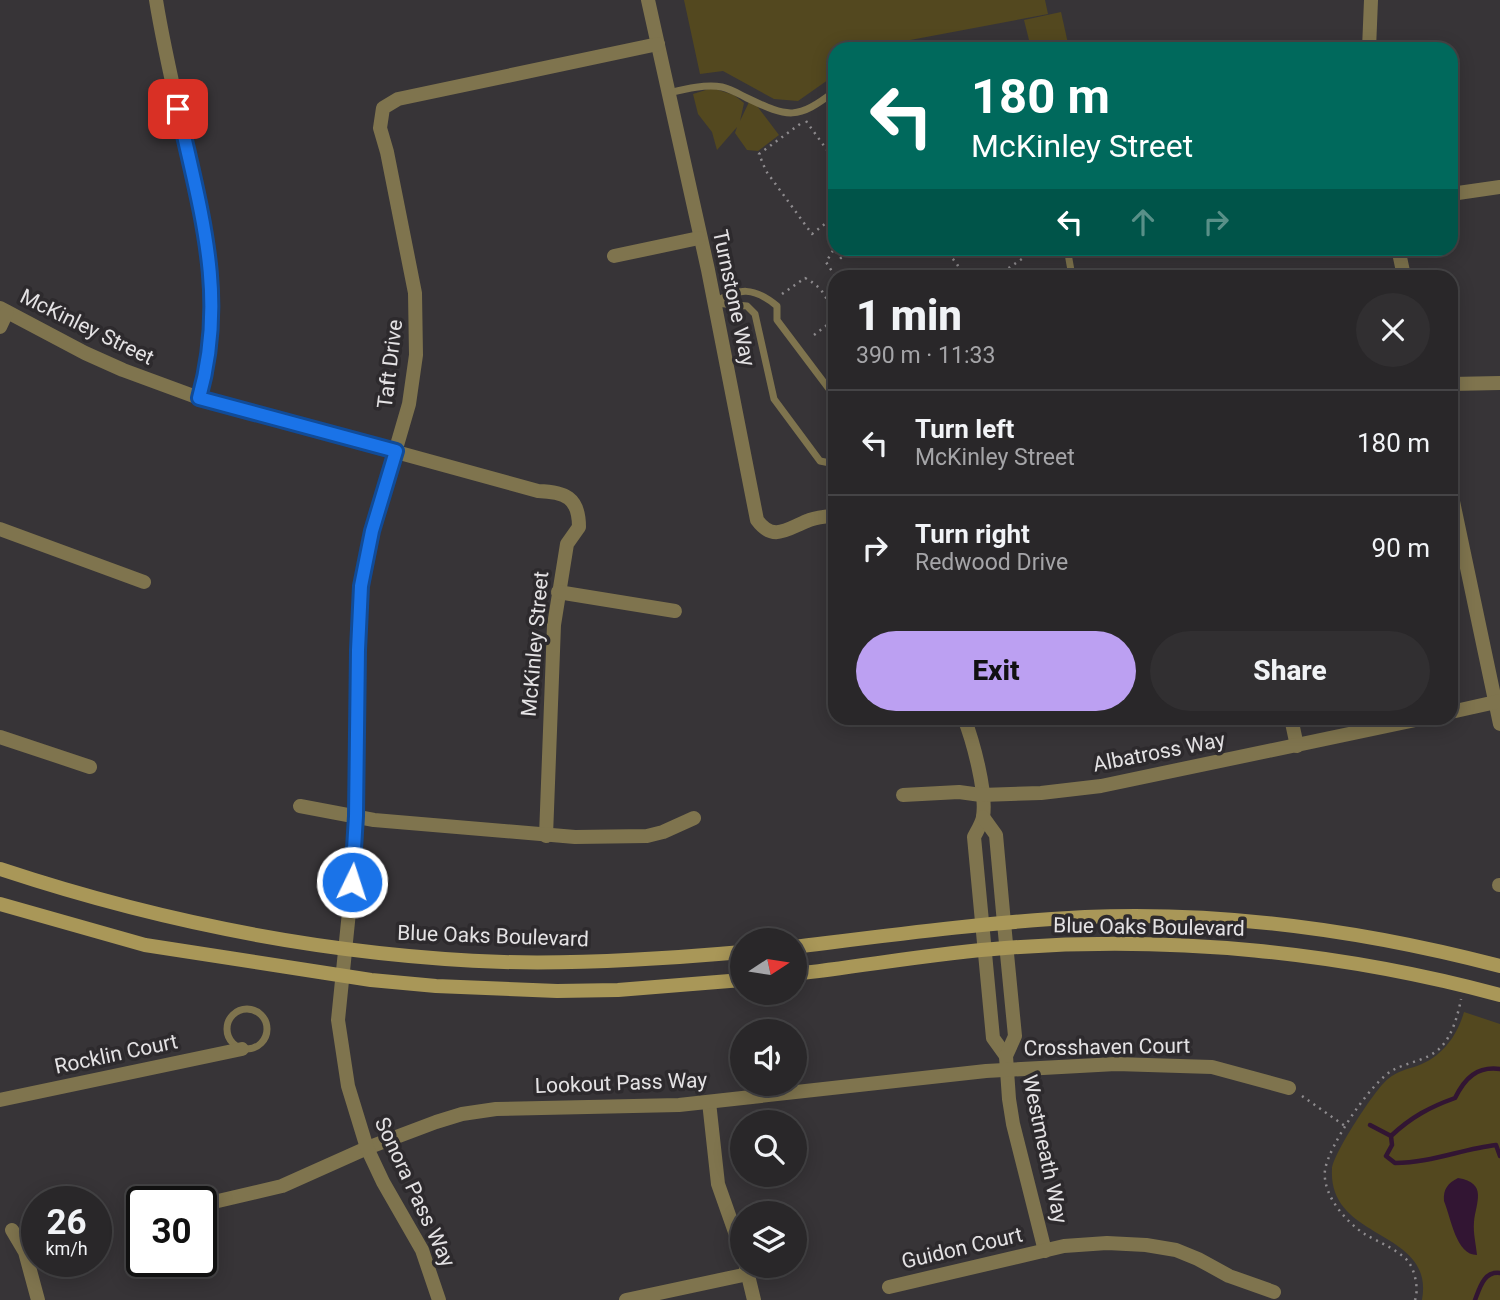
<!DOCTYPE html>
<meta charset="utf-8">
<style>
body{margin:0;font-family:Roboto,sans-serif;background:#312f31;color:#f1f3f6;height:100vh;display:flex;flex-direction:column;font-size:26px;white-space:nowrap}
*{box-sizing:border-box;margin:0}
p{font-size:23px;color:#a5a5a8}
.icon{flex:none;width:38px;height:38px;fill:none;stroke:currentColor;stroke-width:2;stroke-linecap:round;stroke-linejoin:round}
.map{position:relative;flex:1;overflow:hidden}
.panel{position:absolute;left:828px;top:270px;width:630px;height:455px;display:flex;flex-direction:column;background:#292729;border-radius:21px;box-shadow:0 4px 18px #0003,0 0 0 2px #454446}
.panel>*{flex:none}
.hud{position:absolute;left:828px;top:42px;width:630px;height:214px;border-radius:21px;box-shadow:0 4px 18px #0003,0 0 0 2px #454446;background:#00695c;color:#fff;overflow:hidden}
.needle{width:46px;rotate:78deg}
.tools{position:absolute;left:730px;top:928px;display:grid;gap:14px}
.tools a{display:grid;place-items:center;width:77px;height:77px;border-radius:50%;background:#292729;box-shadow:0 4px 18px #0003,0 0 0 2px #454446;font-size:35px}
.speed{position:absolute;left:21px;top:1186px;display:flex;gap:14px;font-size:35px;font-weight:700;text-align:center}
.speed>*{display:grid;place-content:center;width:91px;height:91px;border-radius:50%;background:#292729;box-shadow:0 4px 18px #0003,0 0 0 2px #454446;line-height:1}
.speed small{font-size:18px;font-weight:400}
.speed .limit{border:4px solid #111;border-radius:10px;background:#fff;color:#111}
.pin{position:absolute;display:grid;place-items:center;width:60px;height:60px;color:#fff;margin:-30px;border-radius:14px;box-shadow:0 4px 10px #0006}
.me{position:absolute;width:77px;margin:-38px;rotate:4deg;stroke-linejoin:round;filter:drop-shadow(0 0 5px #0008)}
.turn{display:flex;align-items:center;gap:24px;height:147px;padding:0 28px;font-size:32px}
.turn .icon{width:91px;height:91px;stroke-width:2.5}
.turn b{display:block;font-size:49px;line-height:60px}
.lanes{display:flex;align-items:center;height:66px;padding:0 28px;background:#0003;justify-content:center;gap:35px;direction:ltr}
.lanes .off{opacity:.35}
.round{display:grid;place-items:center;flex:none;width:74px;height:74px;border-radius:37px;background:#312f31}
.head{display:flex;align-items:center;justify-content:space-between;height:119px;padding:0 28px}
h1{font-size:42px;font-weight:800;line-height:52px}
.primary-button{display:flex;gap:14px;margin-top:auto;padding:14px 28px}
.primary-button a{flex:1;height:80px;border-radius:42px;background:#bca0f2;color:#111;font-size:28px;font-weight:800;line-height:80px;text-align:center}
.primary-button a+a{background:#312f31;color:#f1f3f6}
ul{padding:0;list-style:none}
li{display:flex;align-items:center;gap:21px;height:105px;padding:0 28px;border-top:2px solid #454446}
li div{flex:1}
li b{display:block;font-size:26px}
li em{font-style:normal}
.map>svg:first-child{display:block}
.green{fill:#53481f}
.water{fill:#321533}
.lines{fill:none;stroke-linecap:round;stroke-linejoin:round}
.stream{stroke:#321533;stroke-width:4.5}
.path{stroke:#8e8b8e;stroke-width:2.5;stroke-dasharray:2 5;stroke-linecap:butt}
.lane{stroke:#7f744e;stroke-width:7}
.street{stroke:#7f744e;stroke-width:14}
.secondary{stroke:#a99758;stroke-width:14}
.route-casing{stroke:#114b97;stroke-width:18}
.route{stroke:#1a73e8;stroke-width:12}
.labels{text-anchor:middle;dominant-baseline:central;stroke-width:7;stroke-linejoin:round;paint-order:stroke}
.street-label{font-size:21px;fill:#e4e2e4;stroke:#2d2a2d}
</style>
<div class="map">
<svg width="1500" height="1300" viewBox="0 0 1500 1300">
<rect width="100%" height="100%" fill="#373437"/>
<!-- green -->
<g class="green">
<path d="M684 0H1045L1048 14 889 44 873 49H835V75L798 101 774 99 723 71 700 74Z"/>
<path d="M1061 12 1069 48 1041 49 1029 40 1024 20Z"/>
<path d="M712 88 734 95 744 103 740 121 749 102 757 106 779 135 758 151 747 150 735 133 737 127 717 150 712 132 698 114 693 94Z"/>
<path d="M1464 1012 1500 1024V1300H1422C1435 1228 1328 1242 1332 1169 1333 1154 1375 1089 1388 1079 1396 1072 1407 1069 1417 1066 1442 1057 1457 1036 1464 1012Z"/>
</g>
<!-- water -->
<path class="water" d="M1458 1178C1488 1183 1476 1202 1474 1222 1473 1233 1476 1244 1477 1255 1456 1255 1451 1218 1444 1201 1443 1189 1448 1183 1458 1178Z"/>
<g class="lines">
<!-- stream -->
<g class="stream">
<path d="M1500 1069C1477 1066 1465 1078 1455 1098 1430 1107 1411 1117 1391 1136L1392 1145 1386 1156 1395 1163C1430 1163 1462 1149 1496 1145L1500 1156"/>
<path d="M1370 1125 1391 1136"/>
<path d="M1475 1300C1480 1287 1484 1271 1500 1273"/>
</g>
<!-- path -->
<g class="path">
<path d="M806 121 835 161"/>
<path d="M800 124 759 154 766 171 812 234 835 216"/>
<path d="M944 248 957 264 963 276"/>
<path d="M923 250 924 248"/>
<path d="M835 276 826 262 834 249 841 258 854 248"/>
<path d="M997 276 1035 250"/>
<path d="M782 294 805 278C828 290 829 304 835 328"/>
<path d="M814 335 835 319"/>
<path d="M1302 1096 1345 1126"/>
<path d="M1415 1300C1419 1289 1415 1269 1407 1260 1396 1249 1379 1242 1366 1235 1346 1222 1322 1195 1325 1170 1329 1145 1371 1082 1393 1070 1408 1062 1429 1060 1441 1047 1452 1036 1458 1015 1461 999"/>
</g>
<!-- lane -->
<g class="lane">
<path d="M912 49 928 46 939 49"/>
<path d="M668 93C685 89 705 84 722 87 731 89 739 94 747 98 789 118 797 120 835 91"/>
<path d="M1067 248 1072 276"/>
<path d="M714 303C739 287 754 287 777 306V320L835 397"/>
<path d="M715 303 747 306 755 314 774 399 820 461 835 464"/>
<circle cx="247" cy="1029" r="20"/>
</g>
<!-- street -->
<g class="street">
<path d="M156 0C165 56 179 111 191 167 209 251 223 313 199 398"/>
<path d="M648 0 708 270 757 520C773 542 787 529 807 521 815 517 826 517 835 515"/>
<path d="M1369 49 1371 0"/>
<path d="M1451 194 1500 187"/>
<path d="M1398 248 1404 276"/>
<path d="M614 256 699 238"/>
<path d="M0 308 85 353 123 370 199 398 538 491C565 492 579 497 579 527L567 544 554 625 546 836"/>
<path d="M0 327 7 312"/>
<path d="M1451 384 1500 383"/>
<path d="M1451 492 1500 724"/>
<path d="M0 529 144 582"/>
<path d="M558 592 675 611"/>
<path d="M1451 712 1500 701"/>
<path d="M964 718C973 741 987 792 983 817 982 823 977 831 974 837L993 1038 1006 1056"/>
<path d="M1291 718 1297 746"/>
<path d="M0 737 90 767"/>
<path d="M903 795 959 792 981 795 1041 793 1101 786 1425 718"/>
<path d="M300 806 374 820 575 837 647 836 663 832 694 818"/>
<path d="M983 817 996 835 1004 923 1015 1036 1006 1056 1009 1099 1013 1124 1045 1251"/>
<path d="M1499 885H1500"/>
<path d="M0 1100 242 1049"/>
<path d="M709 1102 718 1184 742 1252"/>
<path d="M201 1205 282 1186 367 1148 436 1122 462 1114 496 1109 679 1105 986 1071 1116 1064 1212 1067 1289 1088"/>
<path d="M12 1230 25 1252 38 1300"/>
<path d="M746 1267 754 1300"/>
<path d="M889 1287 1064 1246 1107 1243 1146 1245 1176 1250 1198 1259 1229 1276 1274 1292"/>
<path d="M439 1300 422 1250 383 1182 367 1148 348 1086 338 1020 354 863 358 650 361 586 372 531 409 404 416 355 415 293 387 152 380 128 383 108 398 99 658 44"/>
<path d="M626 1300 748 1274"/>
</g>
<!-- secondary -->
<g class="secondary">
<path d="M0 869C163 923 332 956 504 962 583 964 663 959 742 952"/>
<path d="M0 904 145 945 371 980 436 986 557 991 618 990 742 980"/>
<path d="M794 947C891 935 988 922 1085 917 1224 911 1366 931 1500 966"/>
<path d="M794 974C865 966 935 953 1005 948 1171 935 1340 952 1500 995"/>
</g>
</g>
<g class="lines">
<defs>
<path id="route" d="M178 109C200 210 228 295 199 398L396 451 372 531 361 586 358 650 356 816 352 882"/>
</defs>
<!-- route casing -->
<use href="#route" class="route-casing"/>
<!-- route -->
<use href="#route" class="route"/>
</g>
<g class="labels">
<!-- street labels -->
<g class="street-label">
<text transform="translate(734 298) rotate(78)">Turnstone Way</text>
<text transform="translate(87 327) rotate(26)">McKinley Street</text>
<text transform="translate(390 364) rotate(-83)">Taft Drive</text>
<text transform="translate(535 644) rotate(-85)">McKinley Street</text>
<text transform="translate(1159 752) rotate(-11)">Albatross Way</text>
<text transform="translate(1149 927) rotate(1)">Blue Oaks Boulevard</text>
<text transform="translate(493 936) rotate(2)">Blue Oaks Boulevard</text>
<text transform="translate(1107 1047) rotate(-1)">Crosshaven Court</text>
<text transform="translate(116 1054) rotate(-12)">Rocklin Court</text>
<text transform="translate(621 1083) rotate(-2)">Lookout Pass Way</text>
<text transform="translate(1045 1149) rotate(78)">Westmeath Way</text>
<text transform="translate(415 1192) rotate(65)">Sonora Pass Way</text>
<text transform="translate(962 1248) rotate(-13)">Guidon Court</text>
</g>
</g>
</svg>
<div class="tools">
<a><svg class="needle" viewBox="-14 -14 28 28"><path d="M0-13l5 13h-10z" fill="#e53935"/><path d="M0 13l5-13h-10z" fill="#a5a5a8"/></svg></a>
<a><svg class="icon" aria-label="sound" viewBox="0 0 24 24"><path d="M4 9h4l5-4v14l-5-4H4zM17 9q2 3 0 6"/></svg></a>
<a><svg class="icon" aria-label="search" viewBox="0 0 24 24"><circle cx="10" cy="10" r="6"/><path d="M15 15l6 6"/></svg></a>
<a><svg class="icon" aria-label="layers" viewBox="0 0 24 24"><path d="M12 4l9 5-9 5-9-5zM3 14l9 5 9-5"/></svg></a>
</div>
<div class="speed"><div>26<small>km/h</small></div><div class="limit">30</div></div>
<div class="pin" style="left:178px;top:109px;background:#d93025"><svg class="icon" aria-label="arrive" viewBox="0 0 24 24"><path d="M6 21V4h12l-3 4 3 4H6"/></svg></div>
<svg class="me" style="left:352px;top:882px" viewBox="-20 -20 40 40"><circle r="17" fill="#1a73e8" stroke="#fff" stroke-width="3"/><path d="M0-11L8 9 0 5-8 9z" fill="#fff"/></svg>
<div class="hud">
<div class="turn"><svg class="icon" aria-label="left" viewBox="0 0 24 24"><path d="M17 20v-9H6M10 6l-5 5 5 5"/></svg><div><b>180 m</b>McKinley Street</div></div>
<div class="lanes"><svg class="icon" aria-label="left" viewBox="0 0 24 24"><path d="M17 20v-9H6M10 6l-5 5 5 5"/></svg><svg class="icon off" aria-label="ahead" viewBox="0 0 24 24"><path d="M12 20V5M6 11l6-6 6 6"/></svg><svg class="icon off" aria-label="right" viewBox="0 0 24 24"><path d="M7 20v-9h11M14 6l5 5-5 5"/></svg></div>
</div>
<section class="panel">
<div class="head"><div><h1>1 min</h1><p>390 m · 11:33</p></div><a class="round"><svg class="icon" aria-label="close" viewBox="0 0 24 24"><path d="M6 6l12 12M18 6L6 18"/></svg></a></div>
<ul>
<li><svg class="icon" aria-label="left" viewBox="0 0 24 24"><path d="M17 20v-9H6M10 6l-5 5 5 5"/></svg><div><b>Turn left</b><p>McKinley Street</p></div><em>180 m</em></li>
<li><svg class="icon" aria-label="right" viewBox="0 0 24 24"><path d="M7 20v-9h11M14 6l5 5-5 5"/></svg><div><b>Turn right</b><p>Redwood Drive</p></div><em>90 m</em></li>
</ul>
<div class="primary-button"><a>Exit</a><a>Share</a></div>
</section>
</div>
